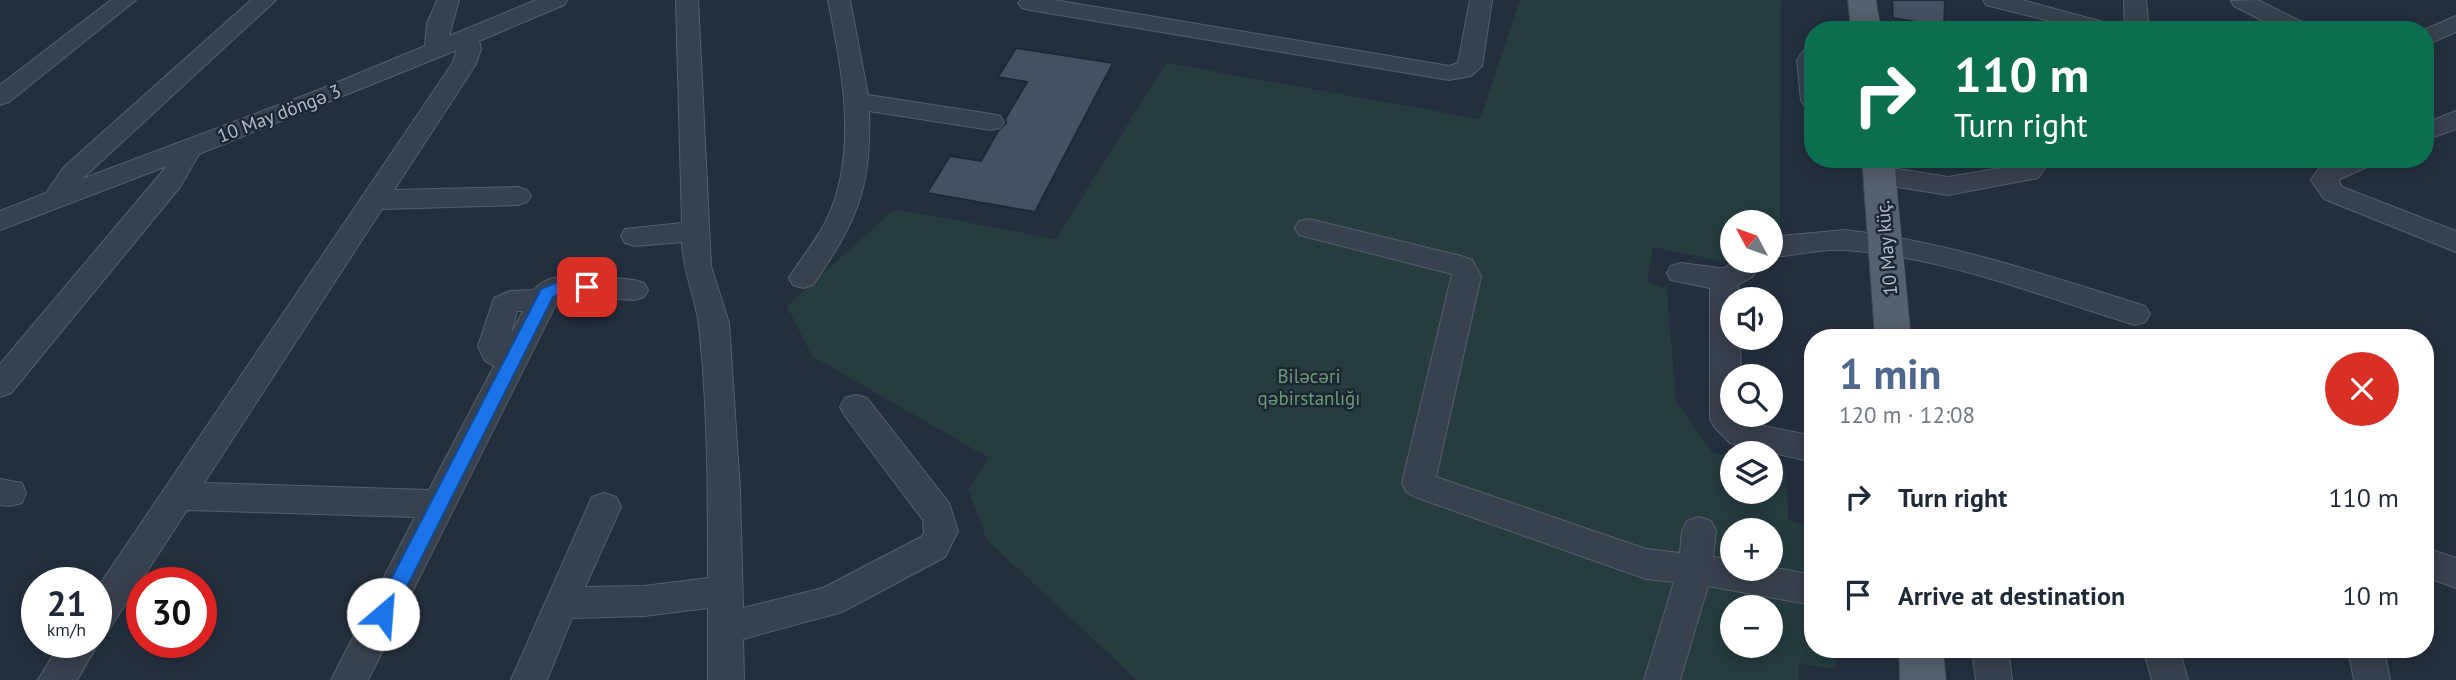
<!DOCTYPE html>
<meta charset="utf-8">
<style>
body{margin:0;font-family:"PT Sans",sans-serif;background:#f2f2f3;color:#1f2937;height:100vh;display:flex;flex-direction:column;font-size:26px;white-space:nowrap}
*{box-sizing:border-box;margin:0}
p{font-size:23px;color:#747a83}
.icon{flex:none;width:38px;height:38px;fill:none;stroke:currentColor;stroke-width:2;stroke-linecap:round;stroke-linejoin:round}
.map{position:relative;flex:1;overflow:hidden}
.side{position:absolute;left:1804px;top:329px;width:630px;height:329px;display:flex;flex-direction:column;background:#fff;border-radius:28px;box-shadow:0 4px 18px #0003}
.side>*{flex:none}
.top-card{position:absolute;left:1804px;top:21px;width:630px;height:147px;border-radius:28px;box-shadow:0 4px 18px #0003;background:#0b6e4f;color:#fff;overflow:hidden}
.needle{width:46px;rotate:311deg}
.buttons{position:absolute;left:1720px;top:210px;display:grid;gap:14px}
.buttons a{display:grid;place-items:center;width:63px;height:63px;border-radius:50%;background:#fff;box-shadow:0 4px 18px #0003;font-size:35px}
.speed{position:absolute;left:21px;top:567px;display:flex;gap:14px;font-size:35px;font-weight:700;text-align:center}
.speed>*{display:grid;place-content:center;width:91px;height:91px;border-radius:50%;background:#fff;box-shadow:0 4px 18px #0003;line-height:1}
.speed small{font-size:18px;font-weight:400}
.speed .limit{border:10px solid #d22;background:#fff;color:#111}
.pin{position:absolute;display:grid;place-items:center;width:60px;height:60px;color:#fff;margin:-30px;border-radius:14px;box-shadow:0 4px 10px #0006}
.me{position:absolute;width:77px;margin:-38px;rotate:27deg;stroke-linejoin:round;filter:drop-shadow(0 0 5px #0008)}
.turn{display:flex;align-items:center;gap:24px;height:147px;padding:0 35px;font-size:32px}
.turn .icon{width:91px;height:91px;stroke-width:2.5}
.turn b{display:block;font-size:49px;line-height:60px}
.round{display:grid;place-items:center;flex:none;width:74px;height:74px;border-radius:37px;background:#f2f2f3}
.headline{display:flex;align-items:center;justify-content:space-between;height:119px;padding:0 35px}
h1{font-size:42px;font-weight:700;line-height:52px;color:#4f688e}
ul{padding:0;list-style:none}
li{display:flex;align-items:center;gap:21px;height:98px;padding:0 35px}
li div{flex:1}
li b{display:block;font-size:26px}
li em{font-style:normal}
.map>svg:first-child{display:block}
.green{fill:#263c3f;fill-rule:evenodd}
.building{fill:#455162;stroke:#1f2835;stroke-width:2}
.lines{fill:none;stroke-linecap:round;stroke-linejoin:round}
.minor-casing{stroke:#565f6c;stroke-width:2}
.major-casing{stroke:#414a57;stroke-width:1}
.minor{fill:#38414e;fill-rule:evenodd}
.major{fill:#56606e;fill-rule:evenodd}
.route{fill:#1a73e8;stroke:#114b97;stroke-width:2}
.labels{text-anchor:middle;dominant-baseline:central;stroke-width:5;stroke-linejoin:round;paint-order:stroke}
.street-label{font-size:19px;fill:#b4bcc9;stroke:#1d2633}
.park-label{font-size:19px;fill:#6b9a76;stroke:#1d2633}
</style>
<div class="map">
<svg width="2456" height="680" viewBox="0 0 2456 680">
<rect width="100%" height="100%" fill="#242f3e"/>
<!-- green -->
<path class="green" d="M1520 0H1781L1780 232 1771 231V222H1732V261H1738L1736 264 1653 247 1647 283 1667 289 1676 402 1714 454 1732 456V492H1771V462L1784 463 1789 520 1813 527V649H1835L1836 669 1799 664V680H1137L987 540 968 489 989 458 812 356 787 306 895 209 1056 239 1166 63 1480 119ZM1732 530H1771V569H1732ZM1732 607H1771V646H1732Z"/>
<!-- building -->
<g class="building">
<path d="M1892 0H1945L1944 27 1893 18Z"/>
<path d="M1016 48 1113 63 1035 212 927 193 950 156 981 161 998 131 1006 123 1005 119 1027 82 998 77Z"/>
</g>
<g class="lines">
<defs>
<g id="minor">
<path d="M111 0H136L9 102 0 105V85Z"/>
<path d="M251 0H276L82 179 321 89 425 46 427 24 437 0H459L449 36 536 0H567L564 5 479 41 481 49 476 64 394 190 518 187 527 190 531 196 527 202 518 205 382 209 204 483 429 490 494 366 485 361 478 346 494 298 510 291 534 290C552 266 608 278 634 280L644 283 648 290 644 297 634 300 567 296 558 300 368 680H331L415 517 187 510 108 631 96 636V590L452 64 457 50 199 154 180 187 11 393 0 397V364L167 166 0 230V211L46 193 64 167ZM517 311H523L511 334Z"/>
<path d="M676 0H698L711 266 729 323 740 490 743 608 823 588 921 537 924 533 923 520 845 416 840 407 845 398 856 395 867 398 949 503 958 531 945 557 842 612 743 639 744 680H708V608L644 616 572 618 547 680H511L592 497 604 493 616 497 621 507 585 587 644 586 708 578C708 495 708 409 699 326 696 297 683 274 682 242L635 246 625 243 621 236 625 229 682 223Z"/>
<path d="M828 0H850L868 95 991 114 1000 116 1004 122 1000 128 991 130 869 111C872 189 856 222 813 285L803 288 793 285 789 278C801 258 817 240 827 219 859 152 842 69 828 0Z"/>
<path d="M1021 0H1054L1449 66 1458 63 1470 0H1492L1482 66 1471 76 1449 80 1030 10 1022 8 1018 3Z"/>
<path d="M1983 0H2022L2125 28 2124 0H2146L2149 30H2086L1986 5Z"/>
<path d="M2258 0 2308 25 2312 30H2281L2234 6 2231 1Z"/>
<path d="M2456 16V32L2426 45 2424 30Z"/>
<path d="M1813 48V108L1804 105 1801 100 1797 60 1804 50Z"/>
<path d="M2456 111V129L2426 140V123Z"/>
<path d="M2024 159H2051L2038 178 1948 195 1879 184 1870 181 1866 175 1870 169 1879 166 1948 177 2020 165Z"/>
<path d="M2338 159H2375L2371 165 2338 180 2342 187 2456 231V252L2324 199 2311 180 2320 167Z"/>
<path d="M1309 219 1461 256 1472 260 1481 276 1436 477 1646 549 1680 553 1682 531 1687 521 1699 517 1711 521 1716 531 1713 557 1732 560V569L1771 567 1813 575V605L1708 586 1680 680H1644L1674 582 1646 579 1415 497 1406 492 1402 483 1452 274 1299 235 1295 228 1299 221Z"/>
<path d="M1845 230C1949 242 2046 275 2145 306L2150 314 2145 322 2135 325C2040 296 1946 257 1845 250 1820 248 1796 256 1771 257V237Z"/>
<path d="M1734 261H1763L1752 277 1738 285 1739 299H1732V338H1740L1741 376H1732V415H1742L1750 423 1813 436V462L1730 443 1715 428 1710 419V288L1671 280 1667 273 1671 266 1681 263 1719 268H1725Z"/>
<path d="M0 479 22 483 26 493 22 503 10 506 0 505Z"/>
<path d="M2426 548 2456 558V588L2426 577Z"/>
<path d="M96 636 99 642 77 680H38L61 642H96Z"/>
<path d="M1972 649H2008L2012 680H1976Z"/>
<path d="M2143 649H2179L2188 680H2152Z"/>
<path d="M2348 649H2384L2390 680H2354Z"/>
</g>
<g id="major">
<path d="M1848 0H1876L1881 30H1851Z"/>
<path d="M1862 159H1894L1911 338H1875Z"/>
<path d="M1899 649H1943L1946 680H1900Z"/>
</g>
</defs>
<!-- minor casing -->
<use href="#minor" class="minor-casing"/>
<!-- major casing -->
<use href="#major" class="major-casing"/>
<!-- minor -->
<use href="#minor" class="minor"/>
<!-- major -->
<use href="#major" class="major"/>
</g>
<!-- route -->
<path class="route" d="M563 280 587 281 594 287 587 293 565 291 553 297 390 620 383 622 376 620 373 614 376 608 539 293 541 289Z"/>
<g class="labels">
<!-- street labels -->
<g class="street-label">
<text transform="translate(279 113) rotate(-21)">10 May döngə 3</text>
<text transform="translate(1886 248) rotate(-95)">10 May küç.</text>
</g>
<!-- park labels -->
<g class="park-label">
<text x="1309" y="376">Biləcəri<tspan x="1309" dy="22">qəbirstanlığı</tspan></text>
</g>
</g>
</svg>
<div class="buttons">
<a><svg class="needle" viewBox="-14 -14 28 28"><path d="M0-13l5 13h-10z" fill="#e53935"/><path d="M0 13l5-13h-10z" fill="#747a83"/></svg></a>
<a><svg class="icon" aria-label="sound" viewBox="0 0 24 24"><path d="M4 9h4l5-4v14l-5-4H4zM17 9q2 3 0 6"/></svg></a>
<a><svg class="icon" aria-label="search" viewBox="0 0 24 24"><circle cx="10" cy="10" r="6"/><path d="M15 15l6 6"/></svg></a>
<a><svg class="icon" aria-label="layers" viewBox="0 0 24 24"><path d="M12 4l9 5-9 5-9-5zM3 14l9 5 9-5"/></svg></a>
<a>+</a>
<a>−</a>
</div>
<div class="speed"><div>21<small>km/h</small></div><div class="limit">30</div></div>
<div class="pin" style="left:587px;top:287px;background:#d93025"><svg class="icon" aria-label="arrive" viewBox="0 0 24 24"><path d="M6 21V4h12l-3 4 3 4H6"/></svg></div>
<svg class="me" style="left:383px;top:614px" viewBox="-20 -20 40 40"><circle r="19" fill="#fff"/><path d="M0-13L10 11 0 6-10 11z" fill="#1a73e8"/></svg>
<div class="top-card">
<div class="turn"><svg class="icon" aria-label="right" viewBox="0 0 24 24"><path d="M7 20v-9h11M14 6l5 5-5 5"/></svg><div><b>110 m</b>Turn right</div></div>
</div>
<section class="side">
<div class="headline"><div><h1>1 min</h1><p>120 m · 12:08</p></div><a class="round" style="background:#d93025;color:#fff"><svg class="icon" aria-label="close" viewBox="0 0 24 24"><path d="M6 6l12 12M18 6L6 18"/></svg></a></div>
<ul>
<li><svg class="icon" aria-label="right" viewBox="0 0 24 24"><path d="M7 20v-9h11M14 6l5 5-5 5"/></svg><div><b>Turn right</b></div><em>110 m</em></li>
<li><svg class="icon" aria-label="arrive" viewBox="0 0 24 24"><path d="M6 21V4h12l-3 4 3 4H6"/></svg><div><b>Arrive at destination</b></div><em>10 m</em></li>
</ul>
</section>
</div>
